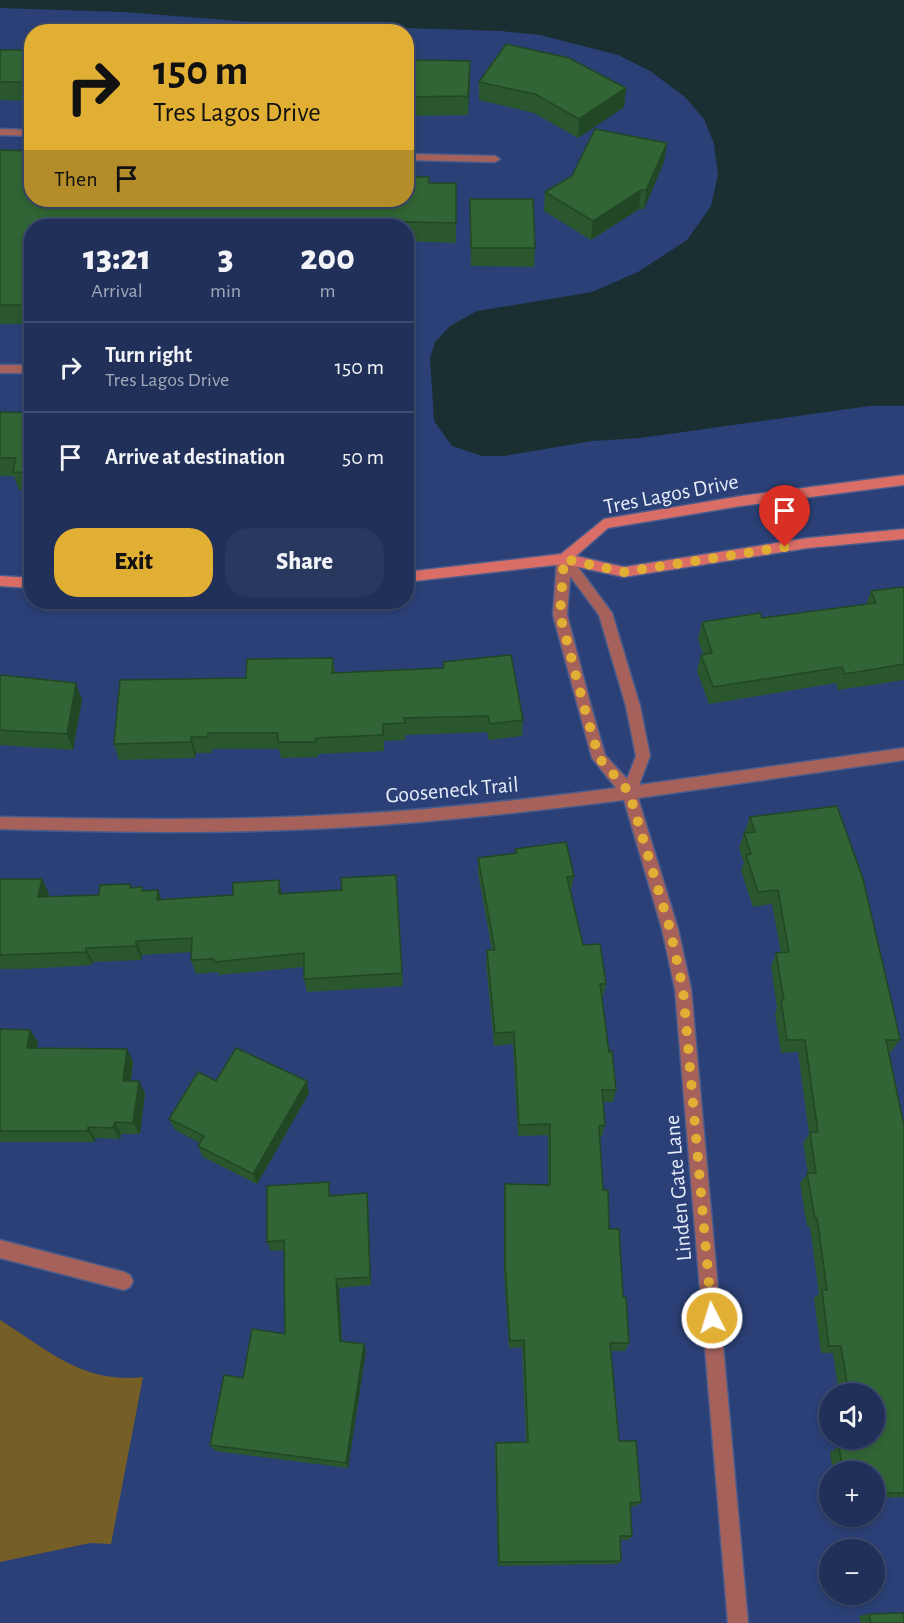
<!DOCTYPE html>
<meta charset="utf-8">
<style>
body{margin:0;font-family:"Alegreya Sans",sans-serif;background:#28385e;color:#f1f3f6;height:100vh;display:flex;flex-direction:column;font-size:22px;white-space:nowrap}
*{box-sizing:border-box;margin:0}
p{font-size:20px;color:#a2a9ba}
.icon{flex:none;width:33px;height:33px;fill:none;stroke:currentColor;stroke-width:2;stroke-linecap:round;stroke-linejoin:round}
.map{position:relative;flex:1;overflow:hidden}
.details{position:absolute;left:24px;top:219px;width:390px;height:390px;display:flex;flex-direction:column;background:#203058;border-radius:24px;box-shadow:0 3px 9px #0003,0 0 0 2px #3d4b6e}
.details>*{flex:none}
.hud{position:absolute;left:24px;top:24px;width:390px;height:183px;border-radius:24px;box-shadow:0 3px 9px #0003,0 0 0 2px #3d4b6e;background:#e1af34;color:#111;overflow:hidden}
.controls{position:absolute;left:819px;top:1383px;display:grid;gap:12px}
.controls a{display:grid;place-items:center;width:66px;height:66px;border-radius:50%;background:#203058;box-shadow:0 3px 9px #0003,0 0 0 2px #3d4b6e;font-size:30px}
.pin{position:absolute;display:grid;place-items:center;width:51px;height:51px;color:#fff;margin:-62px -26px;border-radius:50% 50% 50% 0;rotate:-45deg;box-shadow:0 0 6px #0007}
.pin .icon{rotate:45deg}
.me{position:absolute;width:66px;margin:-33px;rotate:355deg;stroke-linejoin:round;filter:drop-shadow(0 0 4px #0008)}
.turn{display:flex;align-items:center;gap:21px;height:126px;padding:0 30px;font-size:27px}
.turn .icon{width:78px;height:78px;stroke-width:2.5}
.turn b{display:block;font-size:42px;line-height:51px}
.then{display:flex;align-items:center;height:57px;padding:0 30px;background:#0003;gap:12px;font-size:22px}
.eta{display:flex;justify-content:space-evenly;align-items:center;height:102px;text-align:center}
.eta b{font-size:36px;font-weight:800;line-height:42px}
.cta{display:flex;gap:12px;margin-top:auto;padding:12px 30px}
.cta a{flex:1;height:69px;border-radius:24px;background:#e1af34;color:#111;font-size:24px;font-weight:800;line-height:69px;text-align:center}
.cta a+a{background:#28385e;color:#f1f3f6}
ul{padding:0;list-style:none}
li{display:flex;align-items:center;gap:18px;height:90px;padding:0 30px;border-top:2px solid #3d4b6e}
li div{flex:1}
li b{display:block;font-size:22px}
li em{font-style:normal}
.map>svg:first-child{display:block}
.green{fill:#765e27}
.water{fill:#192f31}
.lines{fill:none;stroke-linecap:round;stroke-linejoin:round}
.street-casing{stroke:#495c8b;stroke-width:3}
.secondary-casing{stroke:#495c8b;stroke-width:3}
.street{fill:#a6615b;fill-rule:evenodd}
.secondary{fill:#da6e67;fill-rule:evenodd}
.wall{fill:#2a572e}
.shaded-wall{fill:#224725}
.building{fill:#316535;stroke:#224725;stroke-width:1.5}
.route{stroke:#e1af34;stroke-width:10;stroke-dasharray:0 18}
.labels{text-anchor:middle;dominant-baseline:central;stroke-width:4.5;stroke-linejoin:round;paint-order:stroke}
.street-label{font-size:22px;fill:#e6ecf9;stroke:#2b4076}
</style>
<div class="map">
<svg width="904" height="1623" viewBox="0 0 904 1623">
<rect width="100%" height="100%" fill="#2b4076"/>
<!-- green -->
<path class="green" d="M0 1320C48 1350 83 1384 143 1377L111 1544 90 1543 0 1562Z"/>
<!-- water -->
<path class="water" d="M0 0H904V406H869L640 438 592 441 504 456H482L452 446 434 421 430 358 435 342 450 326 477 311 592 292 638 272 687 240 711 206 718 175 714 144 704 119 685 97 650 71 618 55 540 35 501 31 278 24 123 12 0 8Z"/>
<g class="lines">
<defs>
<g id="street">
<path d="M0 129 32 130V136L0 135Z"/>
<path d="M406 154 495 156 500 159 495 162 406 160Z"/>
<rect x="0" y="365" width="32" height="8"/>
<path d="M564 554 569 555 612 613 640 706 650 756 639 785 904 748V760L638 798 678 929 691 989 748 1623H728L675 989 662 929 624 800C527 812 430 823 333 828 222 834 111 832 0 829V817C110 819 221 821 332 815 427 811 522 800 616 788L592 758 553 615 557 559ZM570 576 599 615 626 706 636 756 627 779 605 755 592 710 567 615Z"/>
<path d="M0 1240 124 1272 130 1275 133 1281 130 1287 124 1290 0 1258Z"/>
</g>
<g id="secondary">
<path d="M904 475V485L741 506 608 528 576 556 624 567 808 538 904 529V539L808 548 624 577 564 564 406 582V572L561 554 604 519 741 496Z"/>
<path d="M0 576 32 578V588L0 586Z"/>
</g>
</defs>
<!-- street casing -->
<use href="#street" class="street-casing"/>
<!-- secondary casing -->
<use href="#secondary" class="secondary-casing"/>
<!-- street -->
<use href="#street" class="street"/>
<!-- secondary -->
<use href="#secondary" class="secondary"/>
</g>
<!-- wall -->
<g class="wall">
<path d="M32 46V101L0 100V50H26Z"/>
<path d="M406 54 415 60 470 80 468 115 406 116Z"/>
<path d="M479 82 626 88 624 107 578 138 534 113 479 100Z"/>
<path d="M667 143 664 162 644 209H639L591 240 544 211 545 192Z"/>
<path d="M0 150 32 200 429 183H456V243L406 241V226H32V324H0Z"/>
<path d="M470 217 535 248 534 267 471 266Z"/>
<path d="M0 412 32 413V491L19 490 14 476H0Z"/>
<path d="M904 587V680L838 690 836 683 709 704 697 671 701 655 703 654 698 639 702 622 762 618 866 605 871 591Z"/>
<path d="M333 658 335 673 443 668V662L523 720 522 736 489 740 487 732 405 735V740L384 741V751L318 754V757L281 758 279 749H212V753H196L195 758 119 760 114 744 246 678Z"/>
<path d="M0 675 82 699 73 750 0 745Z"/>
<path d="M750 817 900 1040 891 1052H889L904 1126V1497L874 1498V1472H833L830 1452 839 1447H848L846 1438H874V1394H839L833 1353H821L814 1298 819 1294 810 1227H807L800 1183 808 1173 803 1143 809 1134 798 1052 781 1053 775 1013 777 1008 771 966 776 953H781L772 904 753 907 741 870 744 863 739 848Z"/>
<path d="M515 849 574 876 571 890 570 891 583 945 606 984 603 997H601L609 1052 616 1090 613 1102H603L605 1125 602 1136 600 1137 603 1190 609 1229 623 1297 629 1343 625 1351H611L619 1441 641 1502 636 1506 630 1507 632 1536 628 1540H620L621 1561 617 1564 498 1566 495 1448 496 1443 526 1442 522 1347 509 1348 504 1273V1194L505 1184H548V1135L518 1136 513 1044 494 1046 486 964 487 950H492L478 873V858L515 853Z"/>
<path d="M396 875 403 986 307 992 304 979V967L219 975 218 972 196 974 191 960 192 952 142 955 141 960 93 962 92 965 25 969H0V879L49 893 48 897 99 895 132 888 144 891 158 890 161 899 342 890Z"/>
<path d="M0 1029 30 1030 38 1042 37 1048 133 1061 131 1081 145 1093 140 1134H121L120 1139 95 1138V1142H0Z"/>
<path d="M216 1081 309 1093 257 1184 203 1157 198 1146 200 1143 175 1130 169 1119Z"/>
<path d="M331 1192V1195L368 1203 371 1285 339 1288 342 1341 366 1351 348 1468 215 1451 210 1445 243 1378 285 1334 284 1250 271 1251 267 1242Z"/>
<path d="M869 1614 904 1623H861L859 1616Z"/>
</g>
<!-- shaded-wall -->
<g class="shaded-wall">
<path d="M470 61V80L468 115V96Z"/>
<path d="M626 88 624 107 578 138 579 119Z"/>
<path d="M667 143 664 162 644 209 646 190Z"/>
<path d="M641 190 639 209 591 240 593 221Z"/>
<path d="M76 683 82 699 73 750 67 734Z"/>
<path d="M191 737 196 753 195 758 191 742Z"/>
<path d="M42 879 49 893 46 911 38 897Z"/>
<path d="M279 880 282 894H279Z"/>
<path d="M158 890 163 904 157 900Z"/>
<path d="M136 941 142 955 141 960 136 946Z"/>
<path d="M86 948 93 962 92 965 86 952Z"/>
<path d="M30 1030 38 1042 35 1060 27 1048Z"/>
<path d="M127 1049 133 1061 129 1093 123 1081Z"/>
<path d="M139 1081 145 1093 140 1134 133 1123Z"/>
<path d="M307 1081 309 1093 257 1184 253 1174Z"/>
<path d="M115 1122 121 1134 120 1139 113 1128Z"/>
<path d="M88 1127 95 1138V1142L88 1131Z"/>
<path d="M367 1193 368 1203 371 1285 370 1277Z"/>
<path d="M336 1279 339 1288 342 1348 340 1341Z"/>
<path d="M364 1344 366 1351 348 1468 346 1463Z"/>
</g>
<!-- building -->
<g class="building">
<path d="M506 44 569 58 626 88 579 119 535 94 479 82Z"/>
<path d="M27 46H32V82H0V50H26Z"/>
<path d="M406 54H415L414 60 470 61 468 96 406 97Z"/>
<path d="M595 129 667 143 646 190H641L593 221 545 192 572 176Z"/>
<path d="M0 150 32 151V200H406V177H429V183H456V223L324 220V226L243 225 245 226H32V305H0Z"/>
<path d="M470 199H533L535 248H471Z"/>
<path d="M0 412 32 413V473L13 472 16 458H0Z"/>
<path d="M904 587V664L845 674 842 667 713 687 701 655 712 653 702 622 760 613 762 618 876 603 871 591Z"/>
<path d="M511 655 523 720 490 724 488 716 404 718 405 723 383 724V735L316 738 315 742H278V733H208V737H191V742L114 744 120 680 246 678 247 659 333 658 332 673 444 668 443 662Z"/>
<path d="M0 675 76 683 67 734 0 730Z"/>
<path d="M837 806 863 879 893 1008 900 1040H886L904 1126V1493H874V1472H843L839 1447 857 1446 856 1438H874V1394H849L841 1346H829L822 1290H827L817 1218H815L807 1173H816L810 1132H818L805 1040H787L781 1000H784L776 953 789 952 778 890 758 892 746 855 751 854 744 833 755 832 750 817Z"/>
<path d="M566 842 574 876 567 877 583 945 600 944 606 984H600L609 1052 612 1051 616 1090H602L605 1125 599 1126 603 1190H608L609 1229H619L623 1297H626L629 1343H610L619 1441H636L641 1502 630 1503 632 1536H620L621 1561 499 1562 496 1443 528 1442 524 1340 510 1341 505 1264V1184L550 1185V1124L519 1125 514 1032 495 1033 487 950H495L478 858 517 853 515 849Z"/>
<path d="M396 875 402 973 304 979V953L214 962V959L191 960 192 938 136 941V946L86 948V952L0 955V879H42L38 897 99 895 100 885 130 884V888L142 887V891L158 890 157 900 233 895V883L279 880V894L342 890 341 878Z"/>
<path d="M0 1029 30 1030 27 1048 127 1049 123 1081H139L133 1123 115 1122 113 1128 88 1127V1131H0Z"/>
<path d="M236 1048 307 1081 253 1174 198 1146 204 1136 169 1119 198 1072 216 1081Z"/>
<path d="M329 1182V1196L367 1193 370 1277 336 1279 340 1341 364 1344 346 1463 210 1445 224 1375 243 1378 252 1329 285 1334 284 1240 267 1242V1186Z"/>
<path d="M904 1613V1623H871L869 1614Z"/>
</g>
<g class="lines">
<!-- route -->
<path class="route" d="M712 1318 683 989 670 929 629 792 599 758 585 710 560 615 564 559 624 572 785 547"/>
</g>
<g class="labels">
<!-- street labels -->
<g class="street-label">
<text transform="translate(671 494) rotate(-11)">Tres Lagos Drive</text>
<text transform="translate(452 790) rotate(-5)">Gooseneck Trail</text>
<text transform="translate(678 1188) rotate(-95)">Linden Gate Lane</text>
</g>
</g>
</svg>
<div class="controls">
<a><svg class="icon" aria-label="sound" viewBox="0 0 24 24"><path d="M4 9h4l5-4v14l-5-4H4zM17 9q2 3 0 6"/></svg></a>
<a>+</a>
<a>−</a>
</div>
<div class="pin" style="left:785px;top:547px;background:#d93025"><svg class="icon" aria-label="arrive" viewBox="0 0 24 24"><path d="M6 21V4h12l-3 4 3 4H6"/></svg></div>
<svg class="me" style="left:712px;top:1318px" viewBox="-20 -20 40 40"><circle r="17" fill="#e1af34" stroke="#fff" stroke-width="3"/><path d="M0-11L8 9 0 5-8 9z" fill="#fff"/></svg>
<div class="hud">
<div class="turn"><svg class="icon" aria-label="right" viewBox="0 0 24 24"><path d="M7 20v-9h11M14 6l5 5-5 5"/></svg><div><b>150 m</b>Tres Lagos Drive</div></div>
<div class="then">Then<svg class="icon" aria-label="arrive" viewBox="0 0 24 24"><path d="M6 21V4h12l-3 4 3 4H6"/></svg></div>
</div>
<section class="details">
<div class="eta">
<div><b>13:21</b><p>Arrival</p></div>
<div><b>3</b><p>min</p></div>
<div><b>200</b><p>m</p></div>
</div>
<ul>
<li><svg class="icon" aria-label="right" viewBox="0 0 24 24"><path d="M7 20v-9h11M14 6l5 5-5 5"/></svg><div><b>Turn right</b><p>Tres Lagos Drive</p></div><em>150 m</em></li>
<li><svg class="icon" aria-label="arrive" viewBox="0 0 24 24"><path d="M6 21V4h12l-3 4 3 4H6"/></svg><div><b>Arrive at destination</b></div><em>50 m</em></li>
</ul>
<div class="cta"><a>Exit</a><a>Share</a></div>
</section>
</div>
